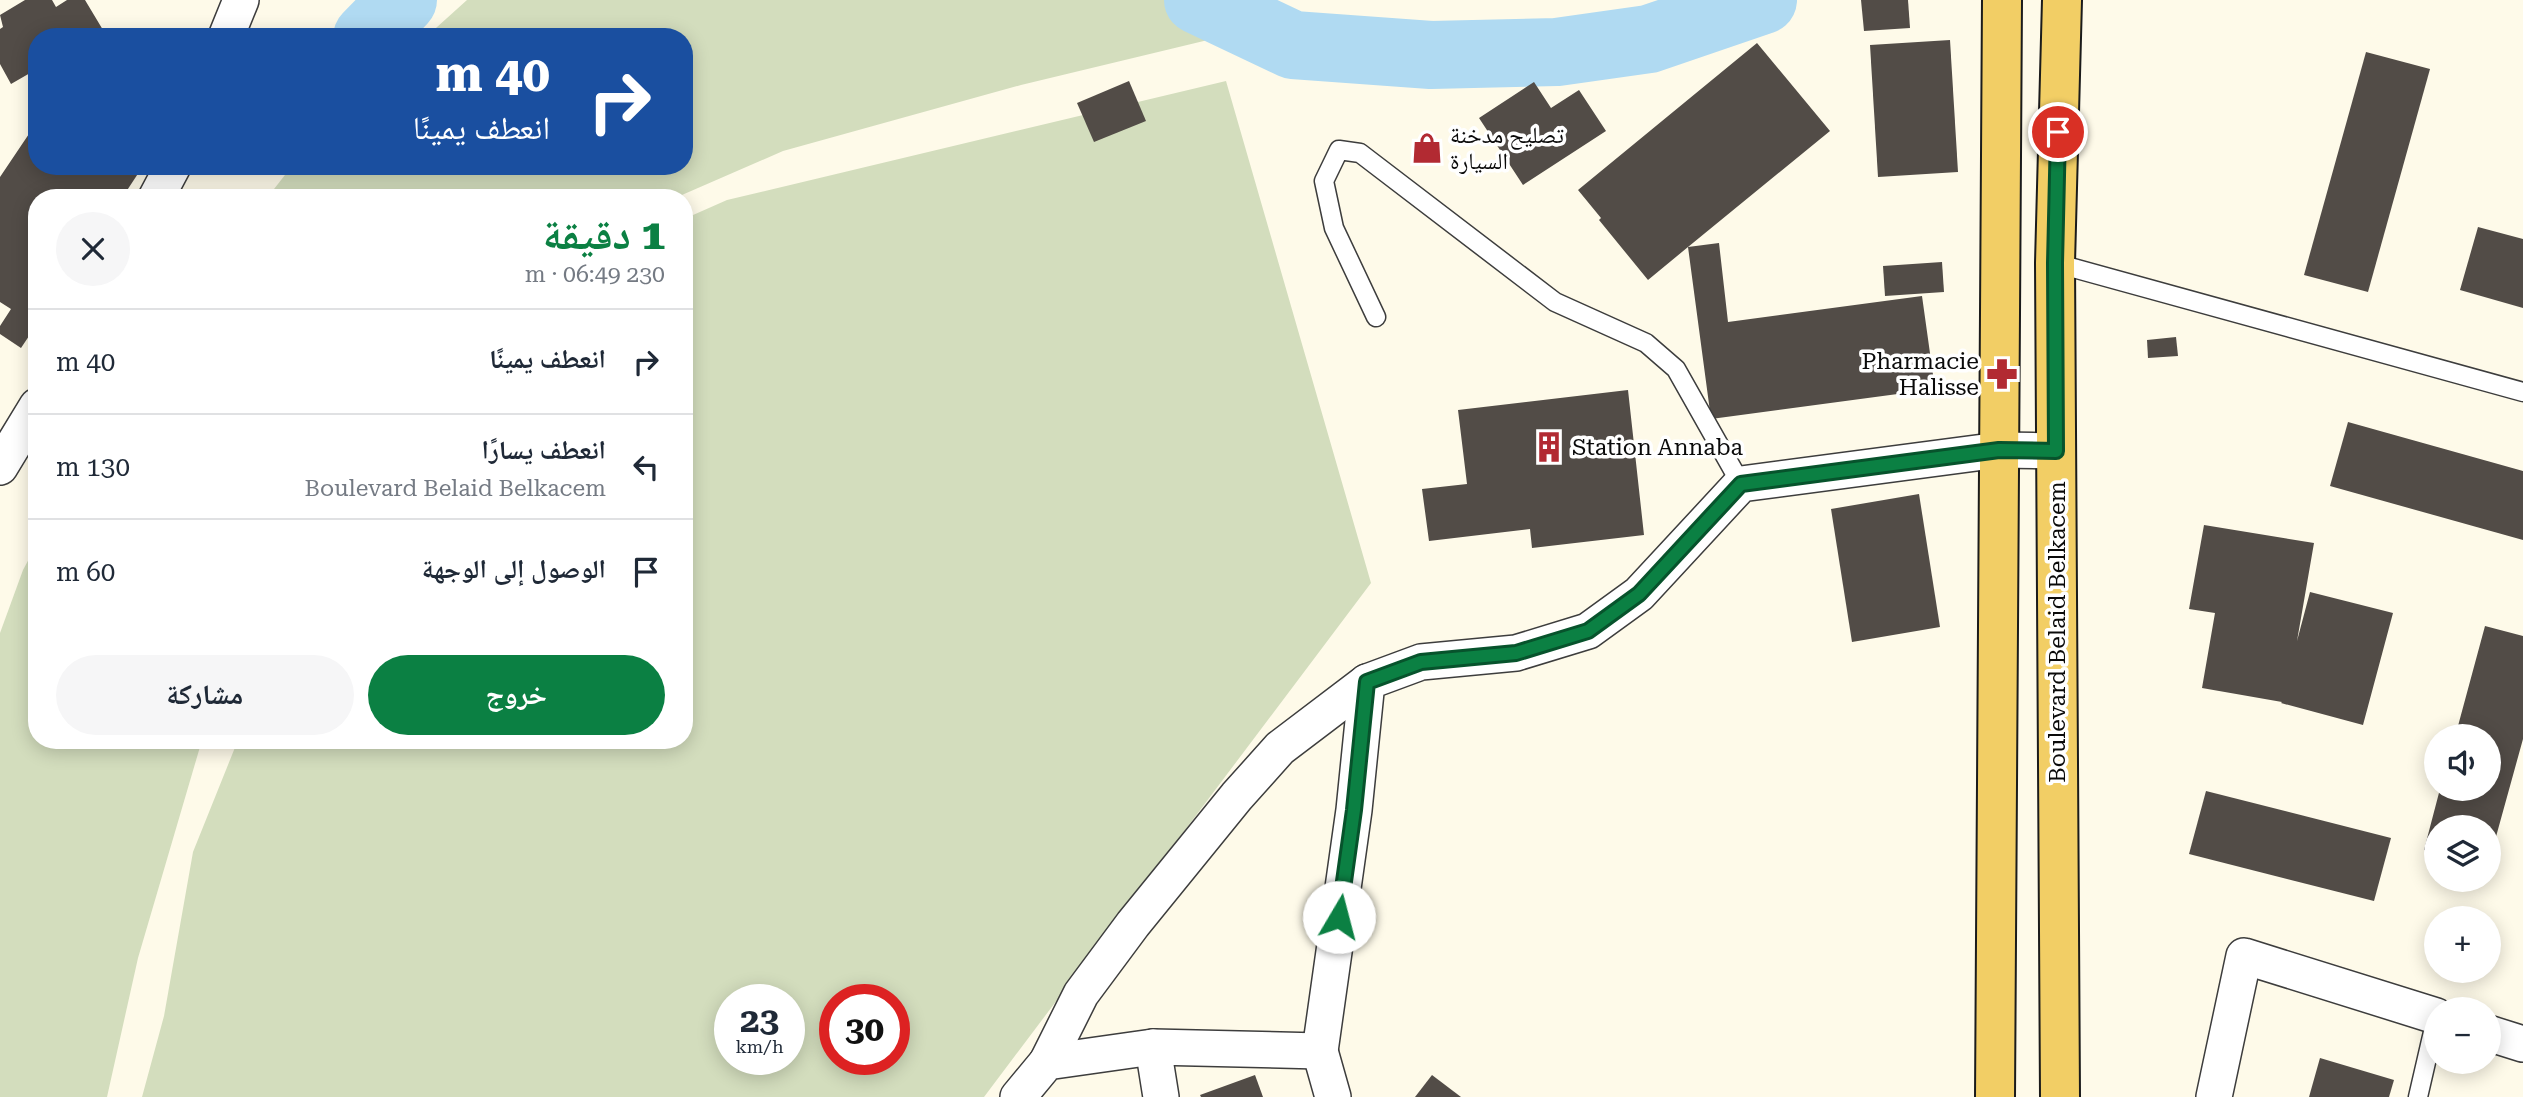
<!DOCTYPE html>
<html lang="ar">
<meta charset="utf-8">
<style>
body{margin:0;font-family:"Roboto Serif","Noto Naskh Arabic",serif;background:#f6f6f7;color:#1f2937;direction:rtl;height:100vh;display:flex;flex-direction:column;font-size:26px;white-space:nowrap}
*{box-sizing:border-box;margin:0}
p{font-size:23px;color:#747a83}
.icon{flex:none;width:38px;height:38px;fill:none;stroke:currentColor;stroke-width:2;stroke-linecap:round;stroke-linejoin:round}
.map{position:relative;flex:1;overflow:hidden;direction:ltr}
.sheet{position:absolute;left:28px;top:189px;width:665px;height:560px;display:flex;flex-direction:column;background:#fff;border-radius:28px;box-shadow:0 4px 18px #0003;direction:rtl}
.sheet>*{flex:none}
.hud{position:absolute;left:28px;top:28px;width:665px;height:147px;border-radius:28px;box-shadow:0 4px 18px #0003;direction:rtl;background:#1a4fa0;color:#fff;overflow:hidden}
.fabs{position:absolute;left:2424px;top:724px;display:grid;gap:14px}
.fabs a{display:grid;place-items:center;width:77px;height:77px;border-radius:50%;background:#fff;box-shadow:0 4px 18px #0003;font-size:35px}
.speed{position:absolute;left:714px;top:984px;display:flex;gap:14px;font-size:35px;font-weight:700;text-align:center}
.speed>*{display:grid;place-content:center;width:91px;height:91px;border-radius:50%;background:#fff;box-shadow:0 4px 18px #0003;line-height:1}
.speed small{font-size:18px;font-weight:400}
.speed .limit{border:10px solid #d22;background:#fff;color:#111}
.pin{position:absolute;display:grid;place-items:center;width:60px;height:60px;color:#fff;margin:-30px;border:4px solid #fff;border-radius:50%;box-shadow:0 2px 7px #0007}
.me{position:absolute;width:77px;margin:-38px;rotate:8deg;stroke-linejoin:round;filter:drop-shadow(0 0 5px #0008)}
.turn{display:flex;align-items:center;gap:24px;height:147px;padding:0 28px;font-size:32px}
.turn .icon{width:91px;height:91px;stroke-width:2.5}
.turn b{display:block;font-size:49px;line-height:60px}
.round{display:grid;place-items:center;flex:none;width:74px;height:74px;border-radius:37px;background:#f6f6f7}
.summary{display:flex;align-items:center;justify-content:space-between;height:119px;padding:0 28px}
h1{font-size:42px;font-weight:800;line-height:52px;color:#0b8043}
.cta{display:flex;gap:14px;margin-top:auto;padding:14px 28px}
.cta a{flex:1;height:80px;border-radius:42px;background:#0b8043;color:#fff;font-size:28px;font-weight:800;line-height:80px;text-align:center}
.cta a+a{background:#f6f6f7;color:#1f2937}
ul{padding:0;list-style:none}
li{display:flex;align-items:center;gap:21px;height:105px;padding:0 28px;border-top:2px solid #e0e1e3}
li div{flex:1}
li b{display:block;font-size:26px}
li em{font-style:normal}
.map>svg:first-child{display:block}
.cemetery{fill:#d3ddbd;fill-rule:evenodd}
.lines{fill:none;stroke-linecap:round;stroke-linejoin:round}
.river{stroke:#b0daf2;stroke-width:68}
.building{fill:#524c47}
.lane-casing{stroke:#3d3d3d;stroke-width:21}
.street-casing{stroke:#3d3d3d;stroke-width:38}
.primary-casing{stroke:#1b1b1b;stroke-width:42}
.lane{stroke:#fff;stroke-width:18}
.street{stroke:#fff;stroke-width:35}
.primary{stroke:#f2ce65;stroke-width:38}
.route-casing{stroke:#07532c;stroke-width:18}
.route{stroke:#0b8043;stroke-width:12}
.labels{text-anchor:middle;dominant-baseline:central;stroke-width:7;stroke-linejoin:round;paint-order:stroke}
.poi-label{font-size:23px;fill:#0a0a0a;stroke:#fff;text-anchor:start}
.street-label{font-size:23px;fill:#0a0a0a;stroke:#fff}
</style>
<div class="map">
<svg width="2523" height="1097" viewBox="0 0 2523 1097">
<rect width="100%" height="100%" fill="#fefae9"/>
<!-- cemetery -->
<g class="cemetery">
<path d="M467 0H1172L1237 33 1021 85 783 151 675 198H267L292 166H684V37H426Z"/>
<path d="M1226 81 1371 583 984 1097H142L164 1016 193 852 238 740H684V219L727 200ZM730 999H789V1059H730ZM835 999H894V1059H835Z"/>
<path d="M37 544V740H202L138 958 107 1097H0V633L23 570Z"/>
</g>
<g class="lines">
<!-- river -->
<g class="river">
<path d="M1198 0 1293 45 1431 55 1557 52 1649 39 1763 0"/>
<path d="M367 37 403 0"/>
</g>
</g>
<!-- building -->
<g class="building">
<path d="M25 0H52L56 7 67 0H85L103 30 92 37H37V69L11 84 0 64V29L3 27 0 15Z"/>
<path d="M1861 0H1908L1910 28 1864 31Z"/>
<path d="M1950 40 1958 172 1878 177 1870 45Z"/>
<path d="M1757 43 1830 131 1688 247 1719 243 1728 322 1922 296 1935 389 1711 419 1688 247 1648 280 1599 220 1601 218 1578 190Z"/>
<path d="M2366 52 2430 69 2368 292 2304 275Z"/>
<path d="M1129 81 1146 121 1094 142 1077 103Z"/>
<path d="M1534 82 1551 108 1579 90 1606 131 1523 185 1479 118Z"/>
<path d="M37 122V166H143L122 198H37V324L21 348 0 334V326L11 309 0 302V177Z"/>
<path d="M2478 227 2523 239V308L2460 290Z"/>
<path d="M1942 262 1944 292 1885 296 1883 266Z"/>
<path d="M2176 337 2178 356 2148 358 2147 340Z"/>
<path d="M1628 390 1644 535 1532 548 1530 529 1429 541 1422 489 1467 484 1458 410Z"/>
<path d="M2348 422 2523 471V540L2330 486Z"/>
<path d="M1919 494 1940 627 1852 642 1831 509Z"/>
<path d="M2204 525 2314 543 2297 641 2310 592 2393 613 2363 725 2281 703 2282 702 2202 688 2215 613 2189 609Z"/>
<path d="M2485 626 2523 636V739L2489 862 2488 828H2436V853L2424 850 2440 789H2488V737H2455Z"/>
<path d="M2206 791 2391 838 2374 901 2189 854Z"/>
<path d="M2320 1058 2394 1080 2389 1097H2309Z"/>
<path d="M1255 1075 1263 1097H1201L1200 1095Z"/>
<path d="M1432 1075 1461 1097H1415Z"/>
</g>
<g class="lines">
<defs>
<g id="lane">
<path d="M2055 263 2523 392"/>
<path d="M1376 317 1334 228 1324 181 1339 150 1360 153 1555 302 1646 343 1676 369 1741 484"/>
<path d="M2418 1097 2436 1019"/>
</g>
<g id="street">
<path d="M226 37 241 0"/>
<path d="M156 198 173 166"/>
<path d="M0 467 37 406"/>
<path d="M2488 1033 2523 1044"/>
<path d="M1153 1047 1161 1097"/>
<path d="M1320 1051 1333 1097"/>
<path d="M1047 1062 1081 994 1133 924 1237 796 1280 748 1367 682"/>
<path d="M1018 1097 1047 1062 1153 1047 1320 1051 1354 810 1367 682 1421 662 1516 653 1588 631 1639 594 1741 484 1999 450 2056 451"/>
<path d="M2214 1097 2244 956 2436 1016"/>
</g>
<g id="primary">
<path d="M1995 1097 2002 0"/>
<path d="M2060 1097 2055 263 2062 0"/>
</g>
</defs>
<!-- lane casing -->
<use href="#lane" class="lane-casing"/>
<!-- street casing -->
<use href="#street" class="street-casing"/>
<!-- primary casing -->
<use href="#primary" class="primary-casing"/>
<!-- lane -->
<use href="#lane" class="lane"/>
<!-- street -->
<use href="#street" class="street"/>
<!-- primary -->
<use href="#primary" class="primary"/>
</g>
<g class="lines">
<defs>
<path id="route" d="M1339 917 1354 810 1367 682 1421 662 1516 653 1588 631 1639 594 1741 484 1999 450 2056 451 2055 263 2058 132"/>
</defs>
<!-- route casing -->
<use href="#route" class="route-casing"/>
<!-- route -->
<use href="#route" class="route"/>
</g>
<!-- icons -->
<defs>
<symbol id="shop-bare" viewBox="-9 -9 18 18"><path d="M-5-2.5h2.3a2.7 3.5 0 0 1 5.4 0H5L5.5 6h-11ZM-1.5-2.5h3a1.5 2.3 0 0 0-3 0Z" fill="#b22a32" stroke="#fff" stroke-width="2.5" paint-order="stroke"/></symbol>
<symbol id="pharmacy-bare" viewBox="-9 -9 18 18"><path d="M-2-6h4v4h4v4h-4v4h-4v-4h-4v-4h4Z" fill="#b22a32" stroke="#fff" stroke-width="2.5" paint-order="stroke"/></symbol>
<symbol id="building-bare" viewBox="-9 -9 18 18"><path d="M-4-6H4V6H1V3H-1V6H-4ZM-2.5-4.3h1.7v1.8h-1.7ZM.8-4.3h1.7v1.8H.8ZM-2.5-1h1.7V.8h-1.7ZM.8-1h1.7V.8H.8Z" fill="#b22a32" stroke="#fff" stroke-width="2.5" paint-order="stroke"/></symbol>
</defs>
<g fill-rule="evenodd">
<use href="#shop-bare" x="1405" y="126" width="44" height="44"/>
<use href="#pharmacy-bare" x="1980" y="352" width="44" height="44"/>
<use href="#building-bare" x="1527" y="425" width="44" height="44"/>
</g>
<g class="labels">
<!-- poi labels -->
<g class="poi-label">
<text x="1450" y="135">تصليح مدخنة<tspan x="1450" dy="26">السيارة</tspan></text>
<text x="1979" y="361" text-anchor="end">Pharmacie<tspan x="1979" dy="26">Halisse</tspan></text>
<text x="1572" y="447">Station Annaba</text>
</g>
<!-- street labels -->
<g class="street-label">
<text transform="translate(2057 632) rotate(-90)">Boulevard Belaid Belkacem</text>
</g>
</g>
</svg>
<div class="fabs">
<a><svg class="icon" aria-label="sound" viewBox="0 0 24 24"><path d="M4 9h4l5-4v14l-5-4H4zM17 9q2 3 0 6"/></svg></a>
<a><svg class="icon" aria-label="layers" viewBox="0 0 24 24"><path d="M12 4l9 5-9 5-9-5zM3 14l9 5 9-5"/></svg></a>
<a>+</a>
<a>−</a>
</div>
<div class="speed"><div>23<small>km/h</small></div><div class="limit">30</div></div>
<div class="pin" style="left:2058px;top:132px;background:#d93025"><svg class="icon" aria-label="arrive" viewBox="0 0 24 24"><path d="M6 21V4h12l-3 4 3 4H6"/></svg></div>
<svg class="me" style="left:1339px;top:917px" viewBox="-20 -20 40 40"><circle r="19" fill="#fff"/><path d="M0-13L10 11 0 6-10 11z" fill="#0b8043"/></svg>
<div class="hud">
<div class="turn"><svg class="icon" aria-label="right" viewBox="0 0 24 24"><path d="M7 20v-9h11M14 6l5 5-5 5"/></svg><div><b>40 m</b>انعطف يمينًا</div></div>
</div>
<section class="sheet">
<div class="summary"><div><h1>1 دقيقة</h1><p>230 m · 06:49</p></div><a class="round"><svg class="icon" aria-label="close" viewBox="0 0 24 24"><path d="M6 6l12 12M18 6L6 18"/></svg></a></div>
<ul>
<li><svg class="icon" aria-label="right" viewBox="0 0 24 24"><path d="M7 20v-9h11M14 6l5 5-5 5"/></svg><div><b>انعطف يمينًا</b></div><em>40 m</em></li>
<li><svg class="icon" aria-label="left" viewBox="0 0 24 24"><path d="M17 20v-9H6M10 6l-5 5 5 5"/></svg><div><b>انعطف يسارًا</b><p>Boulevard Belaid Belkacem</p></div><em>130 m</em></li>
<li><svg class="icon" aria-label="arrive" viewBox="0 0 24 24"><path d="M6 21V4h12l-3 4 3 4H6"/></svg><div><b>الوصول إلى الوجهة</b></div><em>60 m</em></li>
</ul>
<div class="cta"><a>خروج</a><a>مشاركة</a></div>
</section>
</div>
